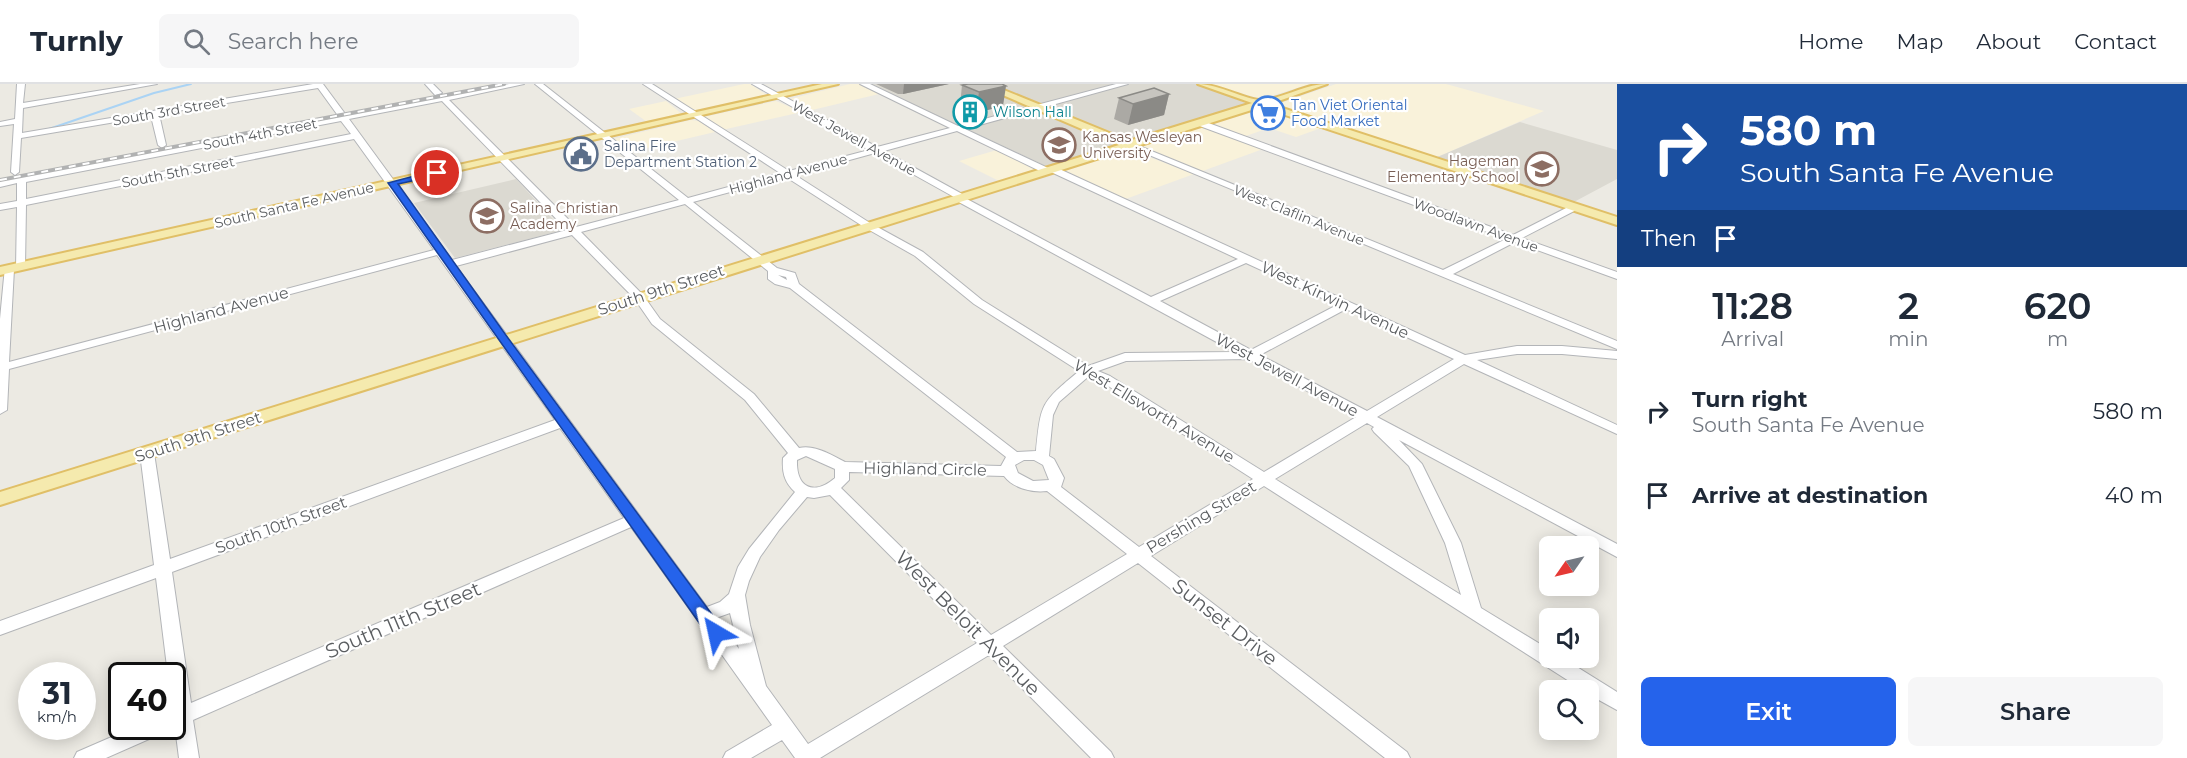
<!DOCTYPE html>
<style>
body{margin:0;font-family:Montserrat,sans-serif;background:#f6f6f7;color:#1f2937;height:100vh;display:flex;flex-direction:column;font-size:22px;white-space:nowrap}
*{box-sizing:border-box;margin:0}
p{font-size:20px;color:#747a83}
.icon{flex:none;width:33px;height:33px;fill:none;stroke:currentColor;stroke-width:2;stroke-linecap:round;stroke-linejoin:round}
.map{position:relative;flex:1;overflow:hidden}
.sheet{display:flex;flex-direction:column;background:#fff;width:570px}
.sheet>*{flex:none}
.hud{background:#1a4fa0;color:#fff;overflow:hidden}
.needle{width:39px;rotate:236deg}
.controls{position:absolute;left:1539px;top:452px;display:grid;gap:12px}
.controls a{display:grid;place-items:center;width:60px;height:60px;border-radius:9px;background:#fff;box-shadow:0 3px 15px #0003;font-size:30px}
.speed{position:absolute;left:18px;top:578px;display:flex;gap:12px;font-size:30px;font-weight:700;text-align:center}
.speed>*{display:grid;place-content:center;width:78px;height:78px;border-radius:50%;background:#fff;box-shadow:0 3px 15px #0003;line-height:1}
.speed small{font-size:15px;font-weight:400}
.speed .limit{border:3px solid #111;border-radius:9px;background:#fff;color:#111}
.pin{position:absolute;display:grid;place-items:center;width:51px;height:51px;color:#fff;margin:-26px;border:3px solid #fff;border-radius:50%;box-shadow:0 2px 6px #0007}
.me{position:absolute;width:66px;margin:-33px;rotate:324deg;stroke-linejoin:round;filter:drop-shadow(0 0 4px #0008)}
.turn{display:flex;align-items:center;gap:21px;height:126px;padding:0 24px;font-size:27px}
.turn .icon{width:78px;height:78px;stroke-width:2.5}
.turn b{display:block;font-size:42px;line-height:51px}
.then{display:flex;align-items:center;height:57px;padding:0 24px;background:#0003;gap:12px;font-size:22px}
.eta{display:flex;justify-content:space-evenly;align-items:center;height:102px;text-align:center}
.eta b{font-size:36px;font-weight:600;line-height:42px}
.button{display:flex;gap:12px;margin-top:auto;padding:12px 24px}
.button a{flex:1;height:69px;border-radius:9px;background:#2563eb;color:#fff;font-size:24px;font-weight:600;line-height:69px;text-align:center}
.button a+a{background:#f6f6f7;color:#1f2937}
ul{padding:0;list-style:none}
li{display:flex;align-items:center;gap:18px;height:84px;padding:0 24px}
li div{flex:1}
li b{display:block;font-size:22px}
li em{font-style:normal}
header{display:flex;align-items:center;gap:36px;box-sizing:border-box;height:84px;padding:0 30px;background:#fff;border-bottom:2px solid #e0e1e3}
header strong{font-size:28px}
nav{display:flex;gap:33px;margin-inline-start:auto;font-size:21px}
.search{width:420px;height:54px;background:#f6f6f7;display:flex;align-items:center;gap:15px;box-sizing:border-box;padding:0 21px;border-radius:9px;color:#747a83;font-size:22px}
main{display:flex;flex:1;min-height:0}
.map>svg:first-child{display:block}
.commercial{fill:#f9f2da}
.education{fill:#dbd9d1}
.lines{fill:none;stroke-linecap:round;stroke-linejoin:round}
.stream{stroke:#aad3f4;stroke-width:2}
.minor-casing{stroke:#b3b5b8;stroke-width:2}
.major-casing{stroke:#e0bf67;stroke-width:4}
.minor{fill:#fff;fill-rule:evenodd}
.major{fill:#f5eaae;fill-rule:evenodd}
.rail-casing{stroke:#b1b2b2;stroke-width:4}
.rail{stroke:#fff;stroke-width:2;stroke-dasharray:7;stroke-linecap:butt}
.wall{fill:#aba9a4}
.shaded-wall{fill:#8b8a86}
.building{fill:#c7c5bf;stroke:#8b8a86;stroke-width:1.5}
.route{fill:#2563eb;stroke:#184099;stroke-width:1.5}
.labels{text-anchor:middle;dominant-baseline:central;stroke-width:4.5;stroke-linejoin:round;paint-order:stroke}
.far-shop-label{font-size:14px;fill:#366cbe;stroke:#fff;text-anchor:start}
.far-street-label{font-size:14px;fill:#5b5e61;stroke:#fff}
.far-culture-label{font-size:14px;fill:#0d838f;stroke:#fff;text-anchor:start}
.far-education-label{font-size:14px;fill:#785e54;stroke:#fff;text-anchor:start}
.far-service-label{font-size:14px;fill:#4e5e75;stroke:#fff;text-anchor:start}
.street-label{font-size:16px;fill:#5b5e61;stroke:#fff}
.near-street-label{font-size:20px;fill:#5b5e61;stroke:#fff}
</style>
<header>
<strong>Turnly</strong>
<div class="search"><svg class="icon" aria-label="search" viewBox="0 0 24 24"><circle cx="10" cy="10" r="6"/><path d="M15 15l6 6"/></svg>Search here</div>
<nav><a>Home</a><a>Map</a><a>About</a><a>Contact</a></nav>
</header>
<main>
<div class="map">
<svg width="1617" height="674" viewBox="0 0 1617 674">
<rect width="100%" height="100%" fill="#eceae3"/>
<!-- commercial -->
<g class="commercial">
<path d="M744 0H750L767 11 696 26 690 25 674 15Z"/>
<path d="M850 0H859L879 10 808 27 789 15Z"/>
<path d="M1209 0H1310L1261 15Z"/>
<path d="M1336 0H1446L1544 27 1435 74 1275 21Z"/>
<path d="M666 17 682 30 647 38 629 25Z"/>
<path d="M776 17 802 28 722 46 704 33Z"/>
<path d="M1264 23 1324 43 1296 53 1269 44 1243 53 1207 39Z"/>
<path d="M691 36 699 37 715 48 630 68 613 55Z"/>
<path d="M1200 42 1203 43 1263 65 1200 88 1139 62Z"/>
<path d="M1128 65 1194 90 1123 116 1062 86Z"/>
<path d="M997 66 1035 84 1037 86 1001 98 959 77Z"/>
</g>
<!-- education -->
<g class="education">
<path d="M869 0H1196L1249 20 1046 82Z"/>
<path d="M1520 38 1617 66V95L1572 119 1435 74Z"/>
<path d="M516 95 563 146 455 174 414 119Z"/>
</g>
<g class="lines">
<!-- stream -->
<path class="stream" d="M46 46 154 9 191 0"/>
<defs>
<g id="minor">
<path d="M17 0H25L23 19 140 0H157L23 24 22 49 313 0H323L346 31 509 0H524L449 16 576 143 679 116 535 0H543L688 114 780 89 643 0H652L789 87 869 66 752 0H761L877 63 950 44 860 0H870L958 42 1116 0H1128L965 45 1048 84 1055 83 1465 271 1517 262H1562L1617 267V275L1562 270H1517L1477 276 1617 341V350L1464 280 1377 333 1617 460V473L1399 356 1422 380 1461 459 1481 524 1550 566V573H1561L1617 608V626L1588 610V606H1583L1264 402 1151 472 1407 668 1410 674H1385L1138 479 1003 562 1111 668 1114 674H1091L989 571 820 674H795L782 656 751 674H723L726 668 772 641 631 443 193 636 199 674H179L175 643H167L165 648 106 674H74L77 668 137 642H172V591H168L156 494 0 551V537L154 481 140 369 142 366 147 364 154 369 170 475 555 336 437 171 9 285 7 326 0 330V235L5 183 9 182 14 185 9 278 434 166 354 55 26 121 25 183 20 186 16 185 17 123 0 126V120L17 117V99L0 103V97L339 33 318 4 159 30 166 61 162 64 158 61 151 32 21 54 19 88 15 91 11 88 14 40 0 42V38L15 35ZM442 17 567 146 452 176 349 35ZM341 37 351 50 26 115V98ZM957 47 1044 89 1051 88 1238 175 1151 213 965 114 964 111 884 67ZM875 69 954 113 955 116 1235 268 1125 269 1088 282 982 216 923 168 870 139 795 91ZM786 93 864 143 915 172 974 220 1079 287C1041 319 1041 318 1036 367L1017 368 799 200 795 189 777 184 693 118ZM685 120 768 187V195L775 200 790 204 1006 373 1001 382 845 378C832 371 814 360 799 364L754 310 660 235 643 211 581 148ZM572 151 634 214 652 240 745 316 788 369 783 374C782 388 784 398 795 408L749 465 738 483 729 510 720 518 707 523 456 182ZM1246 179 1337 221 1251 266 1160 217ZM778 191 786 193 787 196ZM1346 225 1454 275 1367 327 1260 271ZM1248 275 1356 333 1264 388 1110 292 1098 287 1126 277ZM1089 292 1102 298 1253 395 1139 463 1061 403 1064 394 1054 375 1049 372 1053 331 1059 318ZM1367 339 1374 343 1372 345 1374 348 1409 382 1445 459 1461 511 1275 395ZM560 344 624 434 191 619 172 488ZM806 372 835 385V394C814 412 796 404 797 376ZM1024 376H1034L1043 381 1049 396 1033 397 1018 389 1015 381ZM849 388 1004 392C1013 404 1032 409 1047 407L1127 470 991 551 841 404 849 396ZM830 411 977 559 808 660 766 602 750 541 745 511 749 497 760 473 779 446 807 413 814 414ZM730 529 739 565 716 534Z"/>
<path d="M425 0H433L442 9 435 11Z"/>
<path d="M1197 37H1203L1513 151 1572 121H1578V125L1522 154 1617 188V195L1515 158 1453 190 1617 257V265L1125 61 1132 59 1443 186 1506 155 1197 41Z"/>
</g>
<g id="major">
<path d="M822 0H838L0 191V183Z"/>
<path d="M977 0H989L1129 57 1252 19 1198 0C1219 0 1248 17 1262 16 1285 14 1304 0 1327 0L1270 20 1617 133V141L1261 23 0 421V408L1119 61Z"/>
</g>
</defs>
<!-- minor casing -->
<use href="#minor" class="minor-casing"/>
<!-- major casing -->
<use href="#major" class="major-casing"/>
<!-- minor -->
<use href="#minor" class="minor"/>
<!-- major -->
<use href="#major" class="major"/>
<defs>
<path id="rail" d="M0 96 504 0"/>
</defs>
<!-- rail casing -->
<use href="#rail" class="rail-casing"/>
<!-- rail -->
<use href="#rail" class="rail"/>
</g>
<!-- wall -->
<g class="wall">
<path d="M876 0H949L903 10H898Z"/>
<path d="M968 0 1003 22 976 29 960 22 962 1Z"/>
<path d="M1169 10 1164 31 1128 41 1114 35 1119 14Z"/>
</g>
<!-- shaded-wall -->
<g class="shaded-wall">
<path d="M904 0H949L903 10Z"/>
<path d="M1006 2 1003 22 976 29 979 8Z"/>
<path d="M1169 10 1164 31 1128 41 1133 20Z"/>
</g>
<!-- building -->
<g class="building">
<path d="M968 0H1002L1006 2 979 8 962 1Z"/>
<path d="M1154 4 1169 10 1133 20 1119 14Z"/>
</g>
<!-- route -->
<path class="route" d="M437 86 440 87V91L398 100 508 254 722 544 725 549 722 554 716 556 710 554 388 99Z"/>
<!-- icons -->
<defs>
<symbol id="building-ring" viewBox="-11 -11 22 22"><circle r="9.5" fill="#fff" stroke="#0f9aa8" stroke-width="1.5"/><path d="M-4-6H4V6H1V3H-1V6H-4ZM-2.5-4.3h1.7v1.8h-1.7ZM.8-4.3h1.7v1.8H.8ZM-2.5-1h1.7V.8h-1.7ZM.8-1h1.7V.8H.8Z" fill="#0f9aa8"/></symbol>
<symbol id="supermarket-ring" viewBox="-11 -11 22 22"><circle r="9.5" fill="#fff" stroke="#3f7fe0" stroke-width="1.5"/><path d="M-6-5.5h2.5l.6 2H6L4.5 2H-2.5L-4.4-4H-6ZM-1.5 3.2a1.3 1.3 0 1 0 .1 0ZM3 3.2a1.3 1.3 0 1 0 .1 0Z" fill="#3f7fe0"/></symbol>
<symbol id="university-ring" viewBox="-11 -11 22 22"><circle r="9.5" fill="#fff" stroke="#8d6e63" stroke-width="1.5"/><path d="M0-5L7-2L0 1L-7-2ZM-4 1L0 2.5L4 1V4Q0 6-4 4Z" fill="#8d6e63"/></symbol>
<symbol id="civic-ring" viewBox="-11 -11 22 22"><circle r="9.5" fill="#fff" stroke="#5c6f8a" stroke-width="1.5"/><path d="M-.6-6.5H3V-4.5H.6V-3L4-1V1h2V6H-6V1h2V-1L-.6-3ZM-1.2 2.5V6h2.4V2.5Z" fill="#5c6f8a"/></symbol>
<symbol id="school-ring" viewBox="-11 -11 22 22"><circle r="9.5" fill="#fff" stroke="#8d6e63" stroke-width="1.5"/><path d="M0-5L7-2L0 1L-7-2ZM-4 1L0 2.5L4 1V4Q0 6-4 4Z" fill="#8d6e63"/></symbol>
</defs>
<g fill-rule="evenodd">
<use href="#building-ring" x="951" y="9" width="38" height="38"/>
<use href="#supermarket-ring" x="1249" y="10" width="38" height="38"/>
<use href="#university-ring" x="1040" y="42" width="38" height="38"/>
<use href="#civic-ring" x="562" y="51" width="38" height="38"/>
<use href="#school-ring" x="1523" y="66" width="38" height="38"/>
<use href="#school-ring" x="468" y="113" width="38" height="38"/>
</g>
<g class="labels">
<!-- far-shop labels -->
<g class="far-shop-label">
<text x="1291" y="21">Tan Viet Oriental<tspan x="1291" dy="16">Food Market</tspan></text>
</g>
<!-- far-street labels -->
<g class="far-street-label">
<text transform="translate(169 27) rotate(-10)">South 3rd Street</text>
<text transform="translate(260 50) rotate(-11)">South 4th Street</text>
<text transform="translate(854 54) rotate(29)">West Jewell Avenue</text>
<text transform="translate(178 88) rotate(-11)">South 5th Street</text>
<text transform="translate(788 90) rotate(-15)">Highland Avenue</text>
<text transform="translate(294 121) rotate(-13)">South Santa Fe Avenue</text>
<text transform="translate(1299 131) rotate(22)">West Claflin Avenue</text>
<text transform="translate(1476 141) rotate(20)">Woodlawn Avenue</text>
</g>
<!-- far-culture labels -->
<g class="far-culture-label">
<text x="993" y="28">Wilson Hall</text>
</g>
<!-- far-education labels -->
<g class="far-education-label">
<text x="1082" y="53">Kansas Wesleyan<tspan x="1082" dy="16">University</tspan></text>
<text x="1519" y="77" text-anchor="end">Hageman<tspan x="1519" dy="16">Elementary School</tspan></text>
<text x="510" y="124">Salina Christian<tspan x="510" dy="16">Academy</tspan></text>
</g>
<!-- far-service labels -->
<g class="far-service-label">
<text x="604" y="62">Salina Fire<tspan x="604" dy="16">Department Station 2</tspan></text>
</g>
<!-- street labels -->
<g class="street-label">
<text transform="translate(661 206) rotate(-18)">South 9th Street</text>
<text transform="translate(1335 216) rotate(25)">West Kirwin Avenue</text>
<text transform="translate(221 226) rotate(-15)">Highland Avenue</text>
<text transform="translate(1287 291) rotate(28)">West Jewell Avenue</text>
<text transform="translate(1154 327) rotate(31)">West Ellsworth Avenue</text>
<text transform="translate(198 353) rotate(-18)">South 9th Street</text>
<text transform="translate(925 385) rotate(1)">Highland Circle</text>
<text transform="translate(1201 433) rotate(-31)">Pershing Street</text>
<text transform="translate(281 441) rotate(-20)">South 10th Street</text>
</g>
<!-- near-street labels -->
<g class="near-street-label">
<text transform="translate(403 536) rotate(-23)">South 11th Street</text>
<text transform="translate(1225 538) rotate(38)">Sunset Drive</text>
<text transform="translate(968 539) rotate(45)">West Beloit Avenue</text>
</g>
</g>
</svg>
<div class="controls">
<a><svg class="needle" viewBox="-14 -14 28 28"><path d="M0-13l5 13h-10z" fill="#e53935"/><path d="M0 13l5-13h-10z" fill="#747a83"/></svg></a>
<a><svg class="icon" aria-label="sound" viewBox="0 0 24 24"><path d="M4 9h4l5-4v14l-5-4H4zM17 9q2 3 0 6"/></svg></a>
<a><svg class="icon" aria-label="search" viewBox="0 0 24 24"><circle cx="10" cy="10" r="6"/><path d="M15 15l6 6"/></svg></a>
</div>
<div class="speed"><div>31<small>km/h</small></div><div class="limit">40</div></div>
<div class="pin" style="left:437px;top:89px;background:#d93025"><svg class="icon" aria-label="arrive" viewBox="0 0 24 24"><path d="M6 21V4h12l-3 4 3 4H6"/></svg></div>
<svg class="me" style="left:716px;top:549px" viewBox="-20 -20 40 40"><path d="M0-17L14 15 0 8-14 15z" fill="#2563eb" stroke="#fff" stroke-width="4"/></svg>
</div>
<section class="sheet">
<div class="hud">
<div class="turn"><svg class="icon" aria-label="right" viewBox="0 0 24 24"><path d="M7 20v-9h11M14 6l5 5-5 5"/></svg><div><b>580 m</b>South Santa Fe Avenue</div></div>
<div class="then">Then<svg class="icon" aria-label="arrive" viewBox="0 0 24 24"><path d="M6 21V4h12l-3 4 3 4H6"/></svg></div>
</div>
<div class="eta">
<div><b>11:28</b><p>Arrival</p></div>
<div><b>2</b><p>min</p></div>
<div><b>620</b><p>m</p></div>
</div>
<ul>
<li><svg class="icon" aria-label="right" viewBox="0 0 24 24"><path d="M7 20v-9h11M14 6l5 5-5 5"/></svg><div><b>Turn right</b><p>South Santa Fe Avenue</p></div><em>580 m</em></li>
<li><svg class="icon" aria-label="arrive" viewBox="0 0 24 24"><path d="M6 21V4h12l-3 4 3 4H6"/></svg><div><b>Arrive at destination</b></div><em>40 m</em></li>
</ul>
<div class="button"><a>Exit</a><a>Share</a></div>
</section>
</main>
